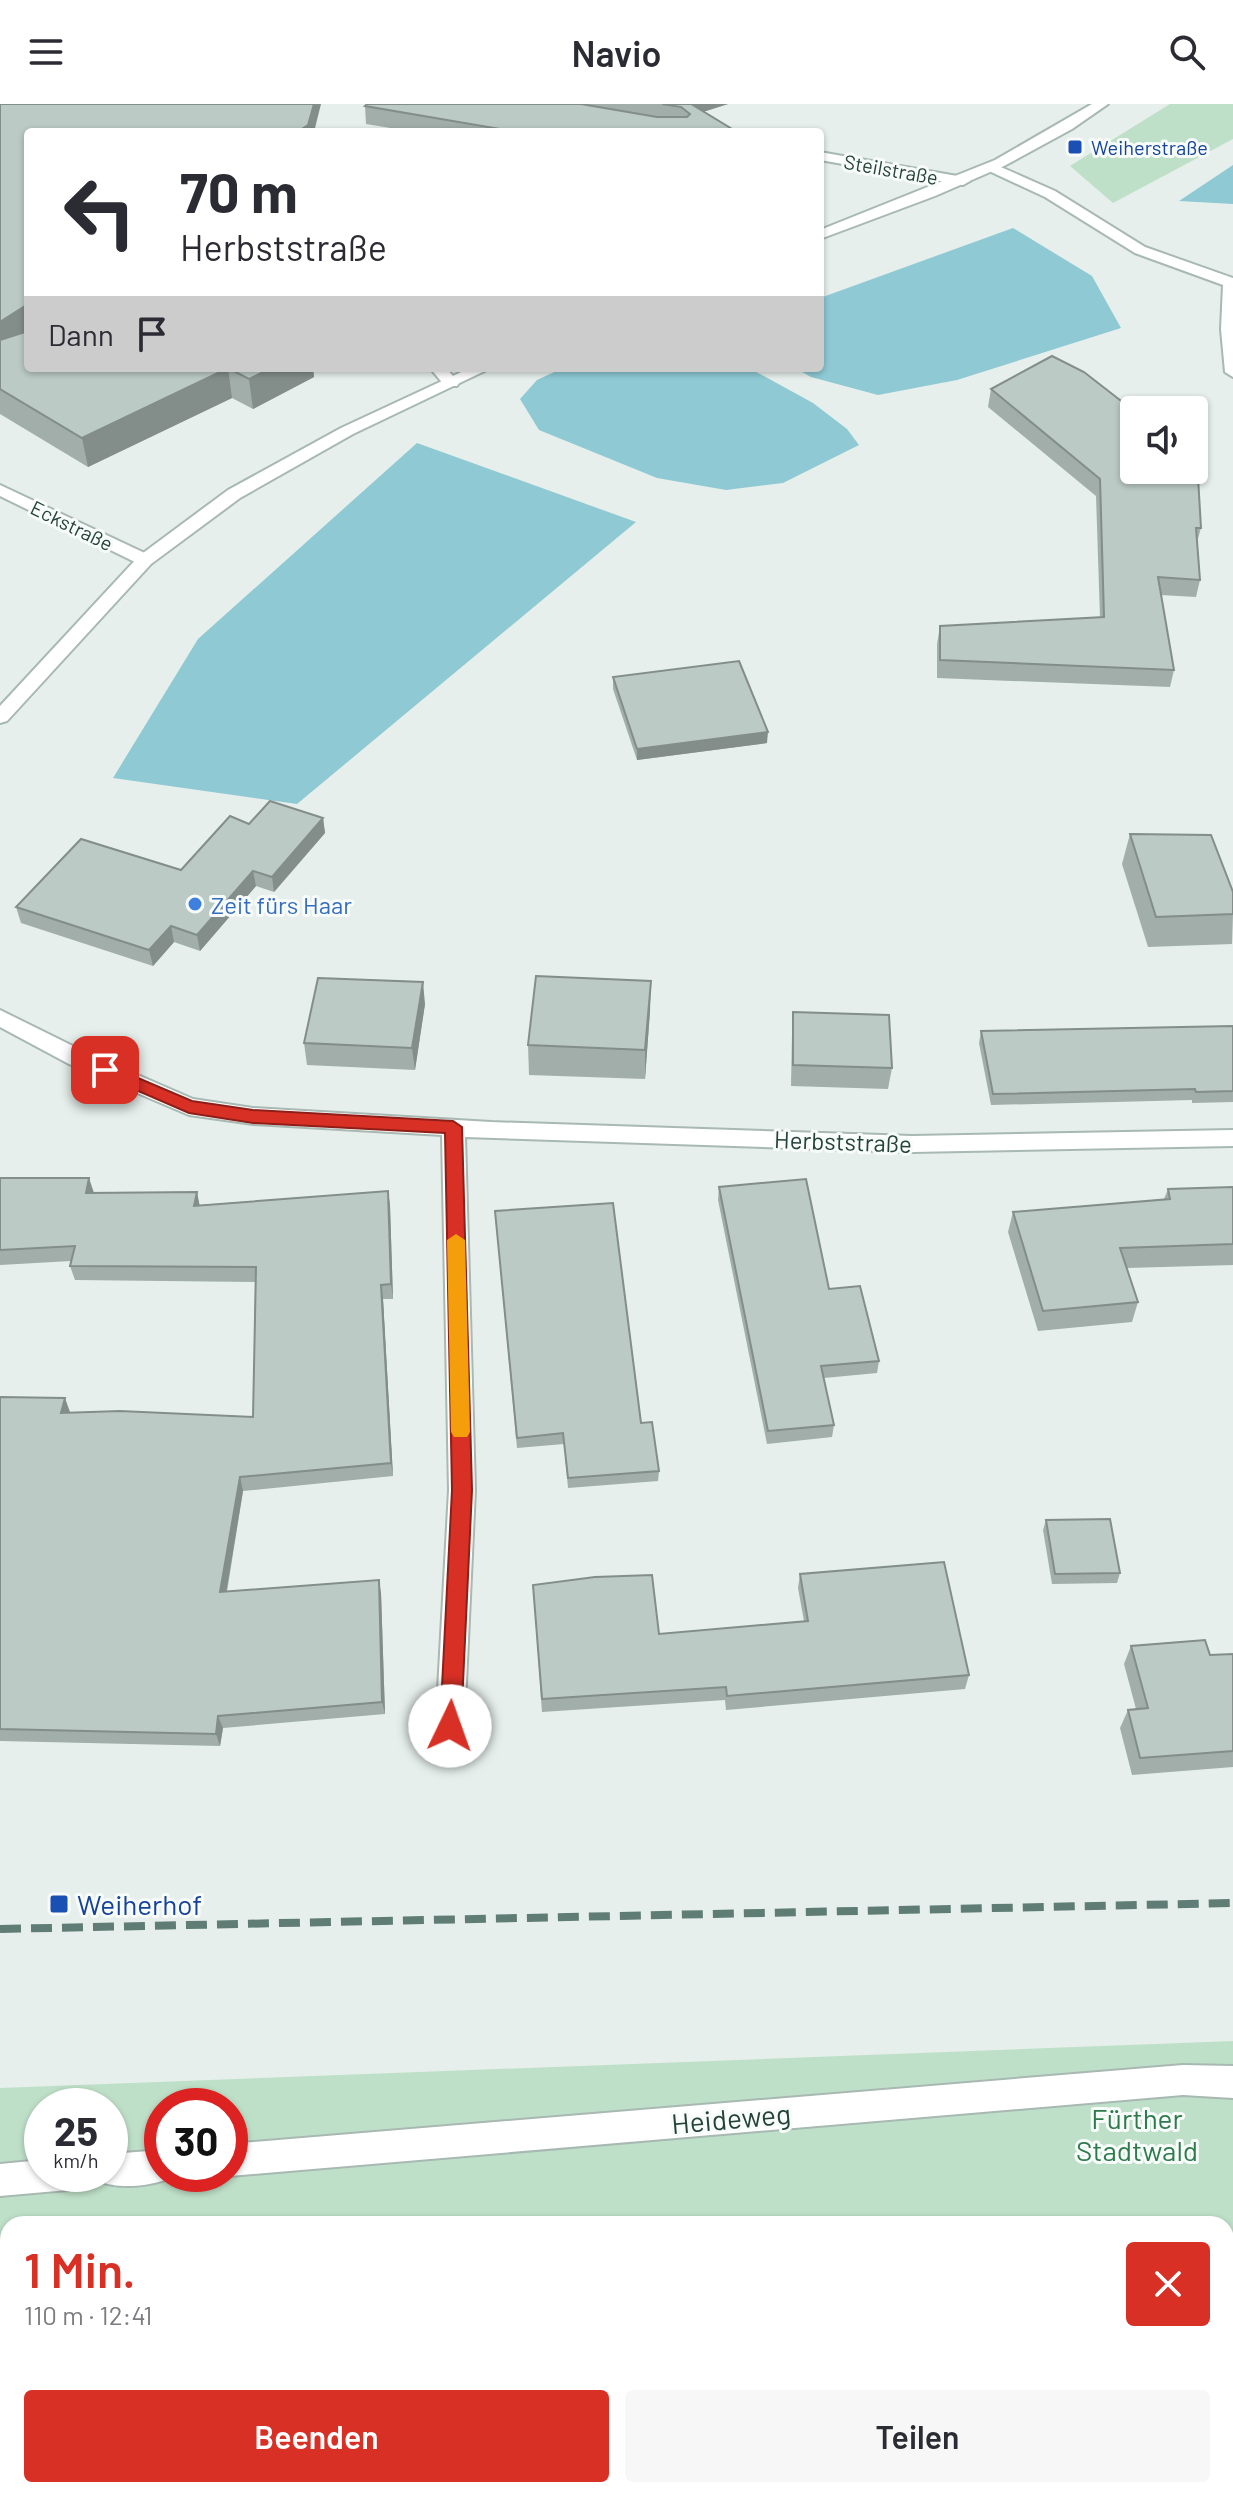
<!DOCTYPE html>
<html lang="de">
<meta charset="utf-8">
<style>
body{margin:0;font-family:Barlow,sans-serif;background:#f7f7f7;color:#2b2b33;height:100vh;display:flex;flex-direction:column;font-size:30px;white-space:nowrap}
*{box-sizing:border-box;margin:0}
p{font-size:26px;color:#7c7c81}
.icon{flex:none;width:44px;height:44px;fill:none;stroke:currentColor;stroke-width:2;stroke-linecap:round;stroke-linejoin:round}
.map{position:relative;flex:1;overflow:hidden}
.sheet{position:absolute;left:0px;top:2112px;width:1234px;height:282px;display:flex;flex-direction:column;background:#fff;border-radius:24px 24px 0 0;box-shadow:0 2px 6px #0004}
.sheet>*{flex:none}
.hud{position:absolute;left:24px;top:24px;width:800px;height:244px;border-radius:8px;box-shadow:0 2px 6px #0004;background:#fff;color:#2b2b33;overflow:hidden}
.tools{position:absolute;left:1120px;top:292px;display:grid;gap:16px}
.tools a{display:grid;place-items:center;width:88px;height:88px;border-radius:8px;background:#fff;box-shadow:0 2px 6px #0004;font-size:40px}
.speed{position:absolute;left:24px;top:1984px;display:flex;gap:16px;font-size:40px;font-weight:700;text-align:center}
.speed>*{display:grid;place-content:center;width:104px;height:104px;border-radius:50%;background:#fff;box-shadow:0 2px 6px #0004;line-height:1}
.speed small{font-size:20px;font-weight:400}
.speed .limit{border:12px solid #d22;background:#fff;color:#111}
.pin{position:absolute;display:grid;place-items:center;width:68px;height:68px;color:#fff;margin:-34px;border-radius:16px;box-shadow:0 4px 12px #0006}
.me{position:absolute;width:88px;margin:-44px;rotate:3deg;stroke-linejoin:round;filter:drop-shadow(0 0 6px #0008)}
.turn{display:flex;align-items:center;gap:28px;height:168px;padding:0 24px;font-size:36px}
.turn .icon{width:104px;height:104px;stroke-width:2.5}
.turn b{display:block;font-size:56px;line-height:68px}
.then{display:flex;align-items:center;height:76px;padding:0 24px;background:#0003;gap:16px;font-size:30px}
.round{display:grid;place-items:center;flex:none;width:84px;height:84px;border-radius:8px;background:#f7f7f7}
.overview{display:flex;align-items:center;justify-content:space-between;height:136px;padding:0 24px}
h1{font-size:48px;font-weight:600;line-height:60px;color:#d93025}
.cta{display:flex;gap:16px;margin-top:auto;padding:16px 24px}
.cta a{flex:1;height:92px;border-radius:8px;background:#d93025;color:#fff;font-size:32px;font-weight:600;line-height:92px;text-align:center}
.cta a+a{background:#f7f7f7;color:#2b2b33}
header{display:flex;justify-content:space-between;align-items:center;height:104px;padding:0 24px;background:#fff;font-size:36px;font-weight:600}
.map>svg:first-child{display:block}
.green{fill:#bfe0c8;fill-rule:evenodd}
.water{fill:#8ec9d4}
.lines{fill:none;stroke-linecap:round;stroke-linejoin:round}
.service-casing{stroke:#a8b8b2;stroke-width:4}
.minor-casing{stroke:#a8b8b2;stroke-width:4}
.tertiary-casing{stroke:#a8b8b2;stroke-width:4}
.service{fill:#fff;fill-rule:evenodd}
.minor{fill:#fff;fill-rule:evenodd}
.tertiary{fill:#fff;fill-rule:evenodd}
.rail{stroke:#5f7d75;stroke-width:8;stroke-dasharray:21 10;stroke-linecap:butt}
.wall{fill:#a1aea9}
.shaded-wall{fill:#838d89}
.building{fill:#bbcac4;stroke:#838d89;stroke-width:2}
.route{fill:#d93025;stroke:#8d1f18;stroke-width:2}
.slow{fill:#f59e0b}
.transit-dot{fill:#1a4fb4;stroke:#f7fbf9;stroke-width:3}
.shop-dot{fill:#3f7fe0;stroke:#f7fbf9;stroke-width:3}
.labels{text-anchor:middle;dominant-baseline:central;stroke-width:6;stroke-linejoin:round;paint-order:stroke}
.far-transit-label{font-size:20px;fill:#164399;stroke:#f7fbf9;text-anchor:start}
.far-street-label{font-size:20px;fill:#24423a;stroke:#f7fbf9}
.shop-label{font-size:24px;fill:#366cbe;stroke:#f7fbf9;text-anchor:start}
.street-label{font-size:24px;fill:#24423a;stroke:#f7fbf9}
.near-transit-label{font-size:28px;fill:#164399;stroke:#f7fbf9;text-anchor:start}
.near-street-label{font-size:28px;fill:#24423a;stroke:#f7fbf9}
.near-park-label{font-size:28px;fill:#2d7a4b;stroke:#f7fbf9}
</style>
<header><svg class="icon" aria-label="menu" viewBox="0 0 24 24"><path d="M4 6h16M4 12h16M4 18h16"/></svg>Navio<svg class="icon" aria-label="search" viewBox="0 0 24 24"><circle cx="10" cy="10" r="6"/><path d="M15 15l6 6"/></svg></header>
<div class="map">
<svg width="1233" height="2393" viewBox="0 0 1233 2393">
<rect width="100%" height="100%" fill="#e6efeb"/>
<!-- green -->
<g class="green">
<path d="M1170 0H1233V35L1113 99 1070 62Z"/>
<path d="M1233 1937V2393H0V1984ZM42 2002H110V2070H42ZM162 2002H230V2070H162ZM8 2120H1226V2386H8Z"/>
</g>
<!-- water -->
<g class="water">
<path d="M1233 61V100L1179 97Z"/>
<path d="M1013 124 1092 172 1121 224 957 276 878 291 811 273 795 264H820V194Z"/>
<path d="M563 264H749L813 299 847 325 859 341 783 379 726 386 657 374 539 326 520 295 537 276Z"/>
<path d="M417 339 636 418 297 700 113 674 198 535Z"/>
</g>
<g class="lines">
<defs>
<path id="service" d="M430 264H446L459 279 457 282H445Z"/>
<g id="minor">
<path d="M820 48 963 73 970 77 963 81 820 56Z"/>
<path d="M994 60 1055 87 1145 143 1233 174V273L1225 268 1221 225 1223 181 1135 149 1045 93 989 67V61Z"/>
<path d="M0 381 151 452 154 456 145 461 139 460 0 392Z"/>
<path d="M0 906 85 948 193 995 253 1004 491 1018 912 1032 1233 1026V1042L912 1048 465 1033 475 1386 464 1622 460 1631 450 1635 440 1631 436 1622 449 1386 442 1031 253 1020 189 1011 69 960 0 923Z"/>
<path d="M1183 1961 1233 1962V1994L1183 1991 230 2072 226 2070H230V2040Z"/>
<path d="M162 2046V2070H175L173 2073C153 2082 119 2086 99 2077L96 2070H110V2050Z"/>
<path d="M42 2056V2070H84L79 2081 68 2086 0 2092V2060Z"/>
</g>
<g id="tertiary">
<path d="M1092 0H1108L1072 25 1004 62 935 92 820 135V126L995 56Z"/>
<path d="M470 264H491L353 330 240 394 151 460 7 617 0 619V602L139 452 228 386 341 324Z"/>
</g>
</defs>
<!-- service casing -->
<use href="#service" class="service-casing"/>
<!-- minor casing -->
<use href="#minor" class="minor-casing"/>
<!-- tertiary casing -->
<use href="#tertiary" class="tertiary-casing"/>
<!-- service -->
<use href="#service" class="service"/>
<!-- minor -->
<use href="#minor" class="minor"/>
<!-- tertiary -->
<use href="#tertiary" class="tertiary"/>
<!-- rail -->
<path class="rail" d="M0 1825 1233 1799"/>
</g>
<!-- wall -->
<g class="wall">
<path d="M0 0 28 28 21 230 313 264 314 273 253 305 232 294 88 363 0 310Z"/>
<path d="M367 0H728L703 8 737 28H415L366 20 365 2Z"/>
<path d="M991 285 1201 424 1197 438 1200 476 1196 493 1161 491 1174 566 1170 583 937 574V540L940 522 1100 513 1096 392 988 303Z"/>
<path d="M613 573 767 639 637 656 613 585Z"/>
<path d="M323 714 325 729 274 788 256 782 200 847 174 838 153 862 21 819 16 803 181 766 249 720Z"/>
<path d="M1130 730 1233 810 1232 840 1148 843 1122 760Z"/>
<path d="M425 900 415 966 307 961 304 939Z"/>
<path d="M650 907 645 975 529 971 528 941Z"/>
<path d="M793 908 892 964 888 985 791 982 792 930Z"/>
<path d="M1233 922V998L1192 999V996L991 1001 979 939 981 927Z"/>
<path d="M0 1074 93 1089 200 1101 388 1087 390 1102 393 1195H383L393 1372 243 1387 227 1488 381 1489 385 1610 223 1624 220 1642 0 1637V1293L70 1309 253 1313 255 1178 75 1176 70 1162 71 1157 0 1161Z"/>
<path d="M719 1083 829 1185 879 1257 877 1269 824 1274 834 1321 832 1333 767 1340 718 1096Z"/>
<path d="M1233 1083V1161L1127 1164 1138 1198 1132 1218 1038 1227 1008 1128 1013 1108 1164 1095 1168 1085Z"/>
<path d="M495 1107 641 1319 659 1367 658 1377 568 1384 564 1340 517 1344Z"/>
<path d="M1046 1416 1120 1469 1117 1479 1052 1480 1043 1426Z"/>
<path d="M800 1470 969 1571 965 1585 726 1606 725 1596 542 1608 533 1481 659 1530 804 1517 798 1484Z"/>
<path d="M1131 1542 1210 1551 1233 1550V1663L1132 1671 1120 1624 1128 1606 1136 1605 1124 1560Z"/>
</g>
<!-- shaded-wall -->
<g class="shaded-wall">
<path d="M314 0H321L314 28H297Z"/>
<path d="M684 0H728L690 12Z"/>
<path d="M28 200V225L0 243V218Z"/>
<path d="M228 264 232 294 88 363 82 334Z"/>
<path d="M271 264H313L314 273 253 305 249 275Z"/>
<path d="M768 628 767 639 637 656V645Z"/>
<path d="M323 714 325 729 274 788 272 773Z"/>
<path d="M253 767 256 782 200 847 197 831Z"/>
<path d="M171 822 174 838 153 862 149 846Z"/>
<path d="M651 877 650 907 645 975V946Z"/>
<path d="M423 878 425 900 415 966 412 944Z"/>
<path d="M89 1074 94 1089H86Z"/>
<path d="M388 1087 390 1102 393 1195 391 1180Z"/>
<path d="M197 1088 200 1103 194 1102Z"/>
<path d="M381 1181 383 1195 393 1372 391 1359Z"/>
<path d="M65 1294 70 1308 61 1309Z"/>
<path d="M240 1373 243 1387 224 1501 220 1488Z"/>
<path d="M379 1476 381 1489 385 1610 382 1598Z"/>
<path d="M218 1612 223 1624 220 1642 216 1630Z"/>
</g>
<!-- building -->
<g class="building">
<path d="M0 0H314L308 21 297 28H28V200L0 218Z"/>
<path d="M367 0H581L657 13H687L690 10 681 3 662 0H691L737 28H518L365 2Z"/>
<path d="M28 227V264H271L249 275 228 264 82 334 0 285V236Z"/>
<path d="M1052 252 1084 268 1134 307V366H1194V354L1197 356 1201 424H1196L1200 476 1158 473 1174 566 940 556V522L1104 513 1100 375 991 285Z"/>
<path d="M739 557 768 628 637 645 613 573Z"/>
<path d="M270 697 323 714 272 773 253 767 197 831 171 822 149 846 16 803 81 735 181 766 230 712 249 720Z"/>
<path d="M1130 730 1211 731 1233 788V810L1156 813Z"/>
<path d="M536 872 651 877 645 946 528 941Z"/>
<path d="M318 874 423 878 412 944 304 939Z"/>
<path d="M793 908 889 911 892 964 793 961Z"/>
<path d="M1233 922V987L1196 988 1195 985 993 990 981 927Z"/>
<path d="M0 1074H89L86 1089 197 1088 194 1102 388 1087 391 1180 381 1181 391 1359 240 1373 220 1488 379 1476 382 1598 218 1612 216 1630 0 1625V1293L65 1294 61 1309 120 1307 253 1313 256 1163 70 1162 75 1142 0 1146Z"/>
<path d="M806 1075 829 1185 860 1182 879 1257 821 1262 834 1321 768 1327 719 1083Z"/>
<path d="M1233 1083V1140L1120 1144 1138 1198 1043 1207 1013 1108 1170 1095 1168 1085Z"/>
<path d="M613 1099 641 1319 652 1318 659 1367 568 1374 563 1329 517 1334 495 1107Z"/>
<path d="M1110 1415 1120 1469 1055 1470 1046 1416Z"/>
<path d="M944 1458 969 1571 727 1592 726 1583 542 1595 533 1481 595 1473 652 1471 659 1530 808 1517 800 1470Z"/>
<path d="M1205 1536 1210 1551 1233 1550V1647L1140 1654 1128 1606 1148 1604 1131 1542Z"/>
</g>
<!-- route -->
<path class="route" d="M105 960 192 997 253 1006 453 1017 462 1023 472 1386 461 1622 458 1628 450 1631 443 1628 440 1622 452 1386 445 1029 253 1019 189 1009 99 970 96 966 99 962Z"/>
<!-- slow -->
<path class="slow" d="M456 1130 465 1136 470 1328 467 1333H454L451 1328 447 1136Z"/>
<!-- markers -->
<g class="transit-dot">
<rect x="1067" y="35" width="16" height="16" rx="4"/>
<rect x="49" y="1790" width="20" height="20" rx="4"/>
</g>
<circle class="shop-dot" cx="195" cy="800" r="8"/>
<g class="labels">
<!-- far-transit labels -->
<g class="far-transit-label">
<text x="1091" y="43">Weiherstraße</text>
</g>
<!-- far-street labels -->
<g class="far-street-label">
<text transform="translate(891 65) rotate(10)">Steilstraße</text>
<text transform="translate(72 421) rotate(26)">Eckstraße</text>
</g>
<!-- shop labels -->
<g class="shop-label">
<text x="211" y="800">Zeit fürs Haar</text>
</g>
<!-- street labels -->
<g class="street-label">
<text transform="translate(843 1037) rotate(2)">Herbststraße</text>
</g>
<!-- near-transit labels -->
<g class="near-transit-label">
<text x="77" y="1800">Weiherhof</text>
</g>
<!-- near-street labels -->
<g class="near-street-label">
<text transform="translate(731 2014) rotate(-5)">Heideweg</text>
</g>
<!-- near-park labels -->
<g class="near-park-label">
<text x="1137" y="2014">Fürther<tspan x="1137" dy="32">Stadtwald</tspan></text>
</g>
</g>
</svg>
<div class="tools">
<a><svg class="icon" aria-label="sound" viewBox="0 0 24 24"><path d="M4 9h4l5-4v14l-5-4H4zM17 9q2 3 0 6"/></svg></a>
</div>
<div class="speed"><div>25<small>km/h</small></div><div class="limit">30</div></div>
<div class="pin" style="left:105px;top:966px;background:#d93025"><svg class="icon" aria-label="arrive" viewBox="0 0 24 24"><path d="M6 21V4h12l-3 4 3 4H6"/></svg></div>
<svg class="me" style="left:450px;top:1622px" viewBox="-20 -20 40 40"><circle r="19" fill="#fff"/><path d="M0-13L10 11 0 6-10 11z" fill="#d93025"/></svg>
<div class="hud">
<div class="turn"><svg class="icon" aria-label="left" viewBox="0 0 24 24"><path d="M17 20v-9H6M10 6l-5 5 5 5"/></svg><div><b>70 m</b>Herbststraße</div></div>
<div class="then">Dann<svg class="icon" aria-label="arrive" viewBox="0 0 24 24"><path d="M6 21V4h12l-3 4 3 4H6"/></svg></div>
</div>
<section class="sheet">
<div class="overview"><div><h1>1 Min.</h1><p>110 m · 12:41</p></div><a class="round" style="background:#d93025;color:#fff"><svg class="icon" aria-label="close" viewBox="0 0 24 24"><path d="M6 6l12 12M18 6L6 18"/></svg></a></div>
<div class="cta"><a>Beenden</a><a>Teilen</a></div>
</section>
</div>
